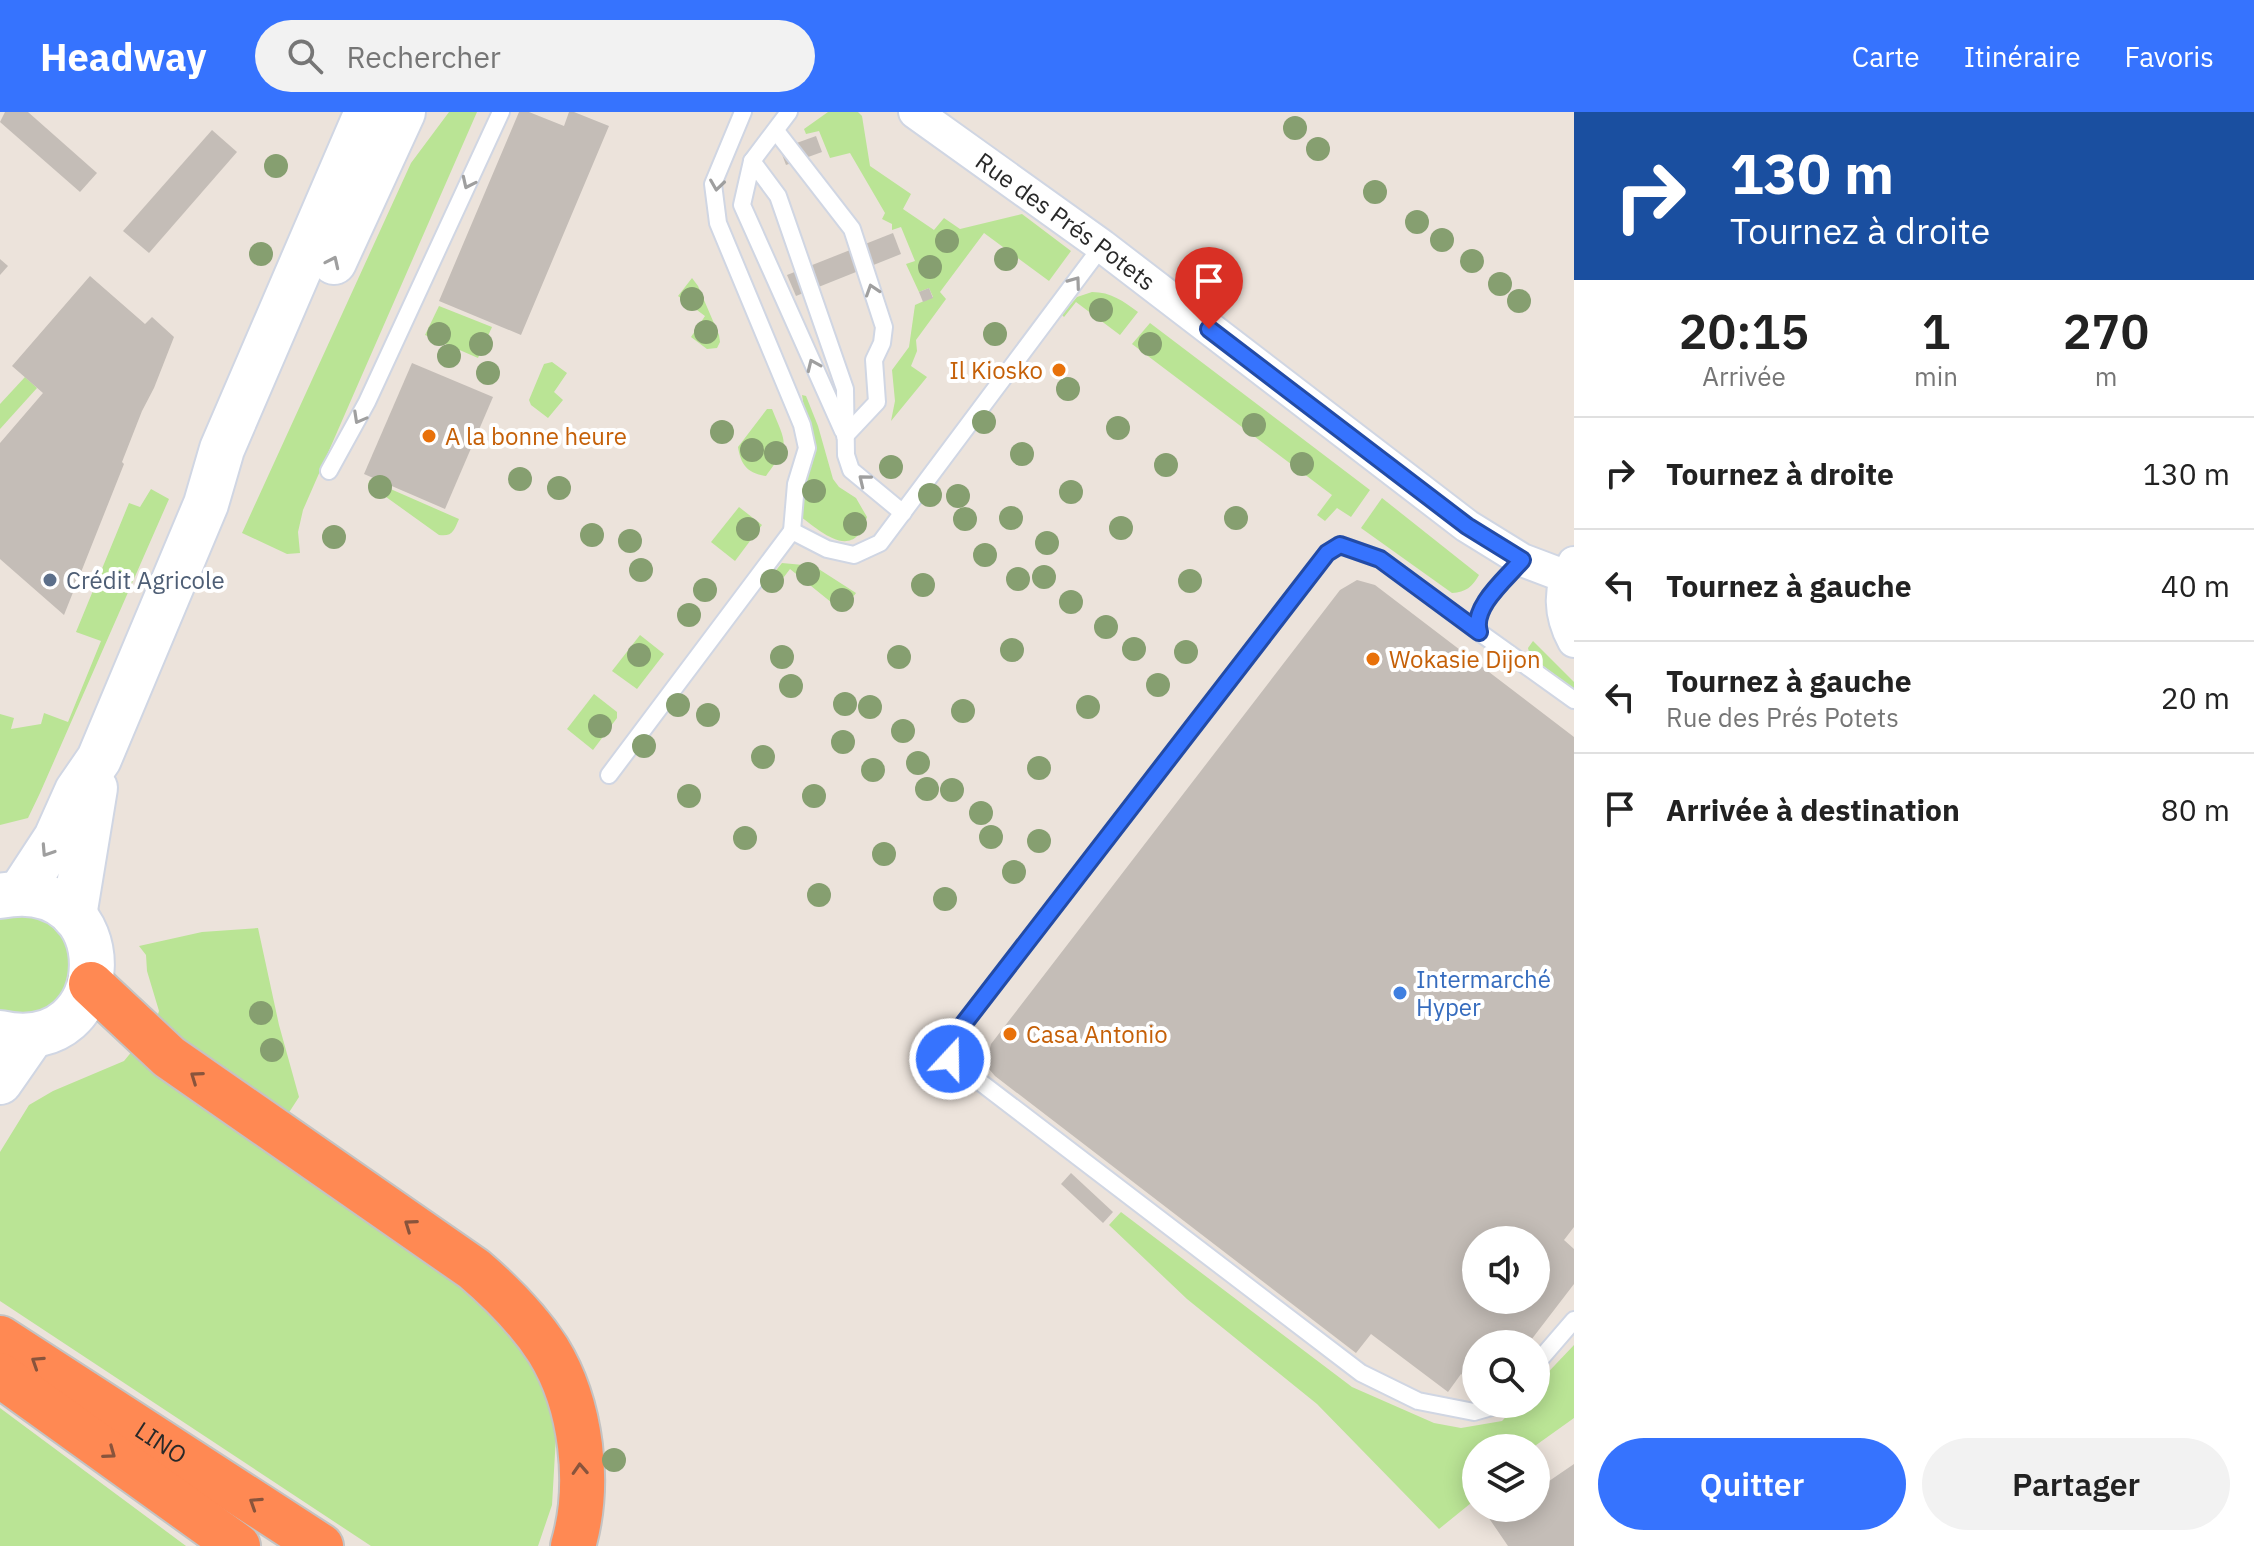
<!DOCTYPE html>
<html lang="fr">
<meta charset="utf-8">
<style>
body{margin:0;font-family:"IBM Plex Sans",sans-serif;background:#f2f2f2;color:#222;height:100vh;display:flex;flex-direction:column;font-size:30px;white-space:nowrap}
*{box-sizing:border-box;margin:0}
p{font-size:26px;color:#767676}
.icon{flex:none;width:44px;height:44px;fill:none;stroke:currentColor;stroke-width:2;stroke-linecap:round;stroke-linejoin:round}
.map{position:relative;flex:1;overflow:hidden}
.details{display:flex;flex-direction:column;background:#fff;width:680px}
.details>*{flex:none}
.guide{background:#1a4fa0;color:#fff;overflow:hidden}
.controls{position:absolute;left:1462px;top:1114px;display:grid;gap:16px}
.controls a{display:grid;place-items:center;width:88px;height:88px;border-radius:50%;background:#fff;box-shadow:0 4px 20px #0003;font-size:40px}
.pin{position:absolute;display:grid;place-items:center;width:68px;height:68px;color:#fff;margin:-82px -34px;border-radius:50% 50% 50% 0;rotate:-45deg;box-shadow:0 0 8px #0007}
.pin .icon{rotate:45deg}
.me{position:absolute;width:88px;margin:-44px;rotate:21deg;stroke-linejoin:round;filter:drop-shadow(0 0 6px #0008)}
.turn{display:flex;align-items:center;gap:28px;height:168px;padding:0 24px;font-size:36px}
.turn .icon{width:104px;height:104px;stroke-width:2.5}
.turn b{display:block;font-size:56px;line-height:68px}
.eta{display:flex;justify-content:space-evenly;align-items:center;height:136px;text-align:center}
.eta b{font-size:48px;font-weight:600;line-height:56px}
.primary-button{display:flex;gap:16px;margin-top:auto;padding:16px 24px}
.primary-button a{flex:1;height:92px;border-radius:48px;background:#3673fe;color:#fff;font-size:32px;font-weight:600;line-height:92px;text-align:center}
.primary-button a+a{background:#f2f2f2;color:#222}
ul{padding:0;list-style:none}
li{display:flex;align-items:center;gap:24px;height:112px;padding:0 24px;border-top:2px solid #e0e0e0}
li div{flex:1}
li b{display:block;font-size:30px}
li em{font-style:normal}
header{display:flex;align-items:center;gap:48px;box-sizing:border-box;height:112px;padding:0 40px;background:#3673fe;color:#fff}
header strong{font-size:38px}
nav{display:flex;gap:44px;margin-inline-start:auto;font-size:28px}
.search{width:560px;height:72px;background:#f2f2f2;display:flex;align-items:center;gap:20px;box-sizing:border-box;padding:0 28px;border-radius:44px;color:#767676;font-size:30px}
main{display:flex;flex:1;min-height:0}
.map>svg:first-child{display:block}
.green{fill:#bae495}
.building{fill:#c4bdb7;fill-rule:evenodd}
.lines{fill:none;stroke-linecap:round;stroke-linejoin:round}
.lane-casing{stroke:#d0d6e3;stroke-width:20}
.street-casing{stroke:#d0d6e3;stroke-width:36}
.secondary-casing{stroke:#d0d6e3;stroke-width:48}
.highway-casing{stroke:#c3c3c3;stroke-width:48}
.lane{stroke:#fff;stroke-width:16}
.street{stroke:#fff;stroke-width:32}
.secondary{stroke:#fff;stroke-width:44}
.highway{stroke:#ff8953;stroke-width:44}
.tree{fill:#869f70}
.oneway{stroke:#9f9f9f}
.oneway2{stroke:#89543c}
.route-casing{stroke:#234ba5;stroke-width:20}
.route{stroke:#3673fe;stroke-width:14}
.food-dot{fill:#e8710a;stroke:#fff;stroke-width:3}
.service-dot{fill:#5c6f8a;stroke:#fff;stroke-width:3}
.shop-dot{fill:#3f7fe0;stroke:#fff;stroke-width:3}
.labels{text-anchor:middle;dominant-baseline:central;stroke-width:8;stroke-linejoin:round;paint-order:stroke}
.street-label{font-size:24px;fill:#292929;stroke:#fff}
.food-label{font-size:24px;fill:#c56008;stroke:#fff;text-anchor:start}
.service-label{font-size:24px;fill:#4e5e75;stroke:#fff;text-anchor:start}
.shop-label{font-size:24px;fill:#366cbe;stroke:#fff;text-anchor:start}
</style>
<header>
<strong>Headway</strong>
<div class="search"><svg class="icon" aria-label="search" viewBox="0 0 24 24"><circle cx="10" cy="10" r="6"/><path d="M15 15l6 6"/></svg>Rechercher</div>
<nav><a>Carte</a><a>Itinéraire</a><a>Favoris</a></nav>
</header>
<main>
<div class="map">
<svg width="1574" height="1434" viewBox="0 0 1574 1434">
<rect width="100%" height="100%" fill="#ece3db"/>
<!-- green -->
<g class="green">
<path d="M449 0H477L303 398 298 420 300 441 287 442 242 421 411 51Z"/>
<path d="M828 0H858L862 4 870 54 911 82 903 97 934 118 944 106 960 117 1022 102 1071 139 1049 169 984 121 940 180 946 187 916 228 917 239 911 254 927 265 891 309 895 289 892 258 909 235 915 193 933 185 929 176 919 180 906 152 915 149 901 115 892 118V112L882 107 885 101 850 41 830 46 819 19 806 22 804 17Z"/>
<path d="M692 166 698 174 719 223 720 230 717 236 707 237 691 225 705 204 678 184Z"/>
<path d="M1092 180C1111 180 1123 189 1138 200L1120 223 1076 190 1064 205 1062 203 1077 185Z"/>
<path d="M439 194 492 215 478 246 425 223Z"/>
<path d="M1150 211 1370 378 1351 405 1337 396 1325 409 1317 403 1332 383 1132 232Z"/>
<path d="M552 250 567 261 554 280 563 288 548 306 531 293 529 288 544 252Z"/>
<path d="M25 265 37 276 0 317V292Z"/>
<path d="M802 283 806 284 818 314 833 367 839 375 856 386 867 405C854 452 820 419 796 401L813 349Z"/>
<path d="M767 297H772C787 334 790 331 766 364 747 361 741 353 738 335Z"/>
<path d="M370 368 459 407C454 418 453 425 439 423L368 372Z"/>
<path d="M151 377 169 387 40 681 28 706 0 713V602L14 606 11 617 41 612 44 601 68 610 101 529 76 520 129 391 140 395Z"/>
<path d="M1382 386 1479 463C1472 475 1466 480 1452 481L1361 416Z"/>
<path d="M739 395 762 413 735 449 711 430Z"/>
<path d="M782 451 814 454 856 481 842 499 790 457 774 478 765 472Z"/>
<path d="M640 523 664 542 637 577 612 559Z"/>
<path d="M1533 529 1574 570V577L1530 544 1528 536Z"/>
<path d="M594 582 617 600V606L593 638 567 617Z"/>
<path d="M27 800 58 814 74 844 70 878 43 904H0V804Z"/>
<path d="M258 816 279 913 299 985 288 1002 154 915 159 899 147 859 146 843 139 834 202 820Z"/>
<path d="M138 932 505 1205 551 1288 556 1324 552 1393 538 1434H371L0 1189V1040L29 993 53 979 124 949Z"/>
<path d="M1121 1100 1352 1275 1434 1311 1461 1316 1502 1309 1518 1292H1536V1273L1574 1233V1306L1532 1336H1476V1387L1439 1417 1317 1292 1187 1187 1109 1113Z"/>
<path d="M0 1296 186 1434H0Z"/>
</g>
<!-- building -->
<g class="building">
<path d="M5 0H28L97 61 80 80 0 10Z"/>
<path d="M519 0H529L564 14 569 0H574L609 14 521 223 439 189Z"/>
<path d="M212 18 237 40 149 141 123 119Z"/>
<path d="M816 24 822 40 786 53 780 37Z"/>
<path d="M893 121 901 142 796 184 787 163Z"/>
<path d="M0 147 8 154 0 163Z"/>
<path d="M90 164 145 212 152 205 174 225 154 276 142 299 122 350 124 352 64 503 0 447V331L43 281 12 254Z"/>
<path d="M929 176 933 186 923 190 919 180Z"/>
<path d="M412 251 493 285 445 397 364 362Z"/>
<path d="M1357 468 1375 473 1574 625V1115L1564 1128 1574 1137V1172L1528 1232H1476V1273L1461 1262 1448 1280 1371 1222 1356 1241 995 964 989 957 987 948 991 932 1340 478ZM1476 1128H1536V1188H1476Z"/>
<path d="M1071 1061 1113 1100 1103 1111 1061 1072Z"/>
<path d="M1574 1352V1434H1508L1482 1396H1536V1378Z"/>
</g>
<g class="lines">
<defs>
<g id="lane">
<path d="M743 0 713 72 718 111 802 313 807 336 796 372 792 419"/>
<path d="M789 0 752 49 742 93 843 319"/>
<path d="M776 19 852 117 884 215 882 231 874 248 877 290 845 324"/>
<path d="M752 49 778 84 845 277 846 343 851 358 903 401"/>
<path d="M329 359 367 290 501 0"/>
<path d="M1522 448C1507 466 1471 495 1479 520L1574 588"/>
<path d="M1479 520 1380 447 1340 433 1327 441 945 936 950 947 1361 1261 1418 1289 1474 1300 1502 1292"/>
<path d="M609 663 792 419 827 437 854 443 880 431 1102 134"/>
<path d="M1536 1252 1574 1208"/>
</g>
<g id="street">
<path id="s1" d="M915 0 1102 134 1467 414 1522 448 1567 465"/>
<path d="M1574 451C1558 476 1560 503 1574 529"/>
</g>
<g id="secondary">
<path d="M334 150 403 0"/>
<path d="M20 781 56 726 77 679 99 647 206 392 222 337 367 0"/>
<path d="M0 784C124 759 121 948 0 921"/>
<path d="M74 804 95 676"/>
<path d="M0 970 32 924"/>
</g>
<g id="highway">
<path d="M91 872 169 945 474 1157C502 1181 528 1207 548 1238 582 1293 591 1373 573 1434"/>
<path id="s2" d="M0 1226 321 1434"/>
<path d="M0 1263 238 1434"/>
</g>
</defs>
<!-- lane casing -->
<use href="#lane" class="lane-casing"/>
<!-- street casing -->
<use href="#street" class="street-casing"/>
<!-- secondary casing -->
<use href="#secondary" class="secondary-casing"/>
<!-- highway casing -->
<use href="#highway" class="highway-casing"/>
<!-- lane -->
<use href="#lane" class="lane"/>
<!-- street -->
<use href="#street" class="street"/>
<!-- secondary -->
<use href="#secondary" class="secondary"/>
<!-- highway -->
<use href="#highway" class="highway"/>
</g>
<!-- trees -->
<g class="tree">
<circle cx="1295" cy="16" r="12"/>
<circle cx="1318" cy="37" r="12"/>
<circle cx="276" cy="54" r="12"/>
<circle cx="1375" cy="80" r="12"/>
<circle cx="1417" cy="110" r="12"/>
<circle cx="1442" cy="128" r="12"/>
<circle cx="947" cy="129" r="12"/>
<circle cx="261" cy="142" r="12"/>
<circle cx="1006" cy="147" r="12"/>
<circle cx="1472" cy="149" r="12"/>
<circle cx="930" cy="155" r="12"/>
<circle cx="1500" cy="172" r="12"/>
<circle cx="692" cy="187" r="12"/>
<circle cx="1519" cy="189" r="12"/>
<circle cx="1101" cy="198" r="12"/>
<circle cx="706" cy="220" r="12"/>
<circle cx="439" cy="222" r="12"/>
<circle cx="995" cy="222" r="12"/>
<circle cx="481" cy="232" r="12"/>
<circle cx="1150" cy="232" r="12"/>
<circle cx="449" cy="244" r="12"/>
<circle cx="488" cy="261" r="12"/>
<circle cx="1068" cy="277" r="12"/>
<circle cx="984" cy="310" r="12"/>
<circle cx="1254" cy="313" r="12"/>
<circle cx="1118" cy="316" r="12"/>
<circle cx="722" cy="320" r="12"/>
<circle cx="752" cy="338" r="12"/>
<circle cx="776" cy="341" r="12"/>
<circle cx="1022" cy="342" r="12"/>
<circle cx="1302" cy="352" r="12"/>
<circle cx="1166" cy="353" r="12"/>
<circle cx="891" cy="355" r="12"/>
<circle cx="520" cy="367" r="12"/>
<circle cx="380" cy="375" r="12"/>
<circle cx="559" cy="376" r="12"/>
<circle cx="814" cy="379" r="12"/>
<circle cx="1071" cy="380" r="12"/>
<circle cx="930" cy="383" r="12"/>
<circle cx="958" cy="384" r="12"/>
<circle cx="1011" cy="406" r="12"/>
<circle cx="1236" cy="406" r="12"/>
<circle cx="965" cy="407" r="12"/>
<circle cx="855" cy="412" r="12"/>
<circle cx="1121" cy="416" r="12"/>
<circle cx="748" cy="417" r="12"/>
<circle cx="592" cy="423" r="12"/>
<circle cx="334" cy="425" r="12"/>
<circle cx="630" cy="429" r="12"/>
<circle cx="1047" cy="431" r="12"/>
<circle cx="985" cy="443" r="12"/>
<circle cx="641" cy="458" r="12"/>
<circle cx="808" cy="462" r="12"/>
<circle cx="1044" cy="465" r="12"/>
<circle cx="1018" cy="467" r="12"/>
<circle cx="772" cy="469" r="12"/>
<circle cx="1190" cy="469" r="12"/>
<circle cx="923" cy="473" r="12"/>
<circle cx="705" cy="478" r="12"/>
<circle cx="842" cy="488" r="12"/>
<circle cx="1071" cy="490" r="12"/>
<circle cx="689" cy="503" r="12"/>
<circle cx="1106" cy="515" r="12"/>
<circle cx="1134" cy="537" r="12"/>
<circle cx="1012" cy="538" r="12"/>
<circle cx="1186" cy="540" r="12"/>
<circle cx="639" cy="543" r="12"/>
<circle cx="782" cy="545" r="12"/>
<circle cx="899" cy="545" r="12"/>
<circle cx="1158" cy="573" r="12"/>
<circle cx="791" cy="574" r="12"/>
<circle cx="845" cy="592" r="12"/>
<circle cx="678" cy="593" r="12"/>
<circle cx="870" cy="595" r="12"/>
<circle cx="1088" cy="595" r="12"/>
<circle cx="963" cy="599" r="12"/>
<circle cx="708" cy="603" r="12"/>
<circle cx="600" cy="614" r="12"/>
<circle cx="903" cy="619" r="12"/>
<circle cx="843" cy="630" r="12"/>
<circle cx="644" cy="634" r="12"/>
<circle cx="763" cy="645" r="12"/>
<circle cx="918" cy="651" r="12"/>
<circle cx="1039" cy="656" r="12"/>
<circle cx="873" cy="658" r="12"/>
<circle cx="927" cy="677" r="12"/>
<circle cx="952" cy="678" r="12"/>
<circle cx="689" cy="684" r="12"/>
<circle cx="814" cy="684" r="12"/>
<circle cx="981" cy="701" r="12"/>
<circle cx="991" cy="725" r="12"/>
<circle cx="745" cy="726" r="12"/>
<circle cx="1039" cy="729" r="12"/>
<circle cx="884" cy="742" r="12"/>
<circle cx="1014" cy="760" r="12"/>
<circle cx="819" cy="783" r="12"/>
<circle cx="945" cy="787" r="12"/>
<circle cx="261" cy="901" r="12"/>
<circle cx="272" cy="938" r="12"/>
<circle cx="614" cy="1348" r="12"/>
</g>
<!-- one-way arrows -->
<defs><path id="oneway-chevron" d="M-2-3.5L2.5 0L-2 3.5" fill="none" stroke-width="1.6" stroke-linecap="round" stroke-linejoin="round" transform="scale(2)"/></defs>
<g class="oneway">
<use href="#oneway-chevron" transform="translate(468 71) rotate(115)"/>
<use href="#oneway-chevron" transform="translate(717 73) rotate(98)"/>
<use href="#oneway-chevron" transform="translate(333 150) rotate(-65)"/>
<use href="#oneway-chevron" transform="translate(1075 170) rotate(-54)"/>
<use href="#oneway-chevron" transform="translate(872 178) rotate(-108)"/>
<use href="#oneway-chevron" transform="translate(813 253) rotate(-114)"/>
<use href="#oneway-chevron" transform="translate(359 306) rotate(119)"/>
<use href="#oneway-chevron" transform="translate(864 368) rotate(-141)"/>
<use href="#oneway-chevron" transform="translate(47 739) rotate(123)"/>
</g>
<g class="oneway2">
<use href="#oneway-chevron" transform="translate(196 965) rotate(-145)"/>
<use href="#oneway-chevron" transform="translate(410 1113) rotate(-145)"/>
<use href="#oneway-chevron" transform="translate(37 1250) rotate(-147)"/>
<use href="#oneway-chevron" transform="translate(110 1341) rotate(36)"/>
<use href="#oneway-chevron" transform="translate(580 1357) rotate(-93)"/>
<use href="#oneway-chevron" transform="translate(255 1391) rotate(-147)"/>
</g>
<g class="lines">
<defs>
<path id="route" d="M950 947 945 936 1327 441 1340 433 1380 447 1479 520C1471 495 1507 466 1522 448L1467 414 1209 217"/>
</defs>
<!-- route casing -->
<use href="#route" class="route-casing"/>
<!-- route -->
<use href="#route" class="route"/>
</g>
<!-- markers -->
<g class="food-dot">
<circle cx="1059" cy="258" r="8"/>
<circle cx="429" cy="324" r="8"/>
<circle cx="1373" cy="547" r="8"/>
<circle cx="1010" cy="922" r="8"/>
</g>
<circle class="service-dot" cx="50" cy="468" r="8"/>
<circle class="shop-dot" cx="1400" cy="881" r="8"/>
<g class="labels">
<!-- street labels -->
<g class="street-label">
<text stroke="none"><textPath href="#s1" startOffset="186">Rue des Prés Potets</textPath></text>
<text stroke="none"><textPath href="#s2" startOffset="192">LINO</textPath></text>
</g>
<!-- food labels -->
<g class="food-label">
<text x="1043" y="258" text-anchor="end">Il Kiosko</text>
<text x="445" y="324">A la bonne heure</text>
<text x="1389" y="547">Wokasie Dijon</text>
<text x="1026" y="922">Casa Antonio</text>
</g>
<!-- service labels -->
<g class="service-label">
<text x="66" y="468">Crédit Agricole</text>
</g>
<!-- shop labels -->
<g class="shop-label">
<text x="1416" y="867">Intermarché<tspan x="1416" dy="28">Hyper</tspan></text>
</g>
</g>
</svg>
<div class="controls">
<a><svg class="icon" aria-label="sound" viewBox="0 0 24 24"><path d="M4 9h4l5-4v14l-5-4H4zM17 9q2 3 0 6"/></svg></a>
<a><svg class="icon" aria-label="search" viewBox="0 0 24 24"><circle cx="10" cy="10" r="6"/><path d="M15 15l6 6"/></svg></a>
<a><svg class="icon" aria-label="layers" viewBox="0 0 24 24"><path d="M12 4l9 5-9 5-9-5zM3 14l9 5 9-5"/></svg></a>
</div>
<div class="pin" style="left:1209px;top:217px;background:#d93025"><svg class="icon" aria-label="arrive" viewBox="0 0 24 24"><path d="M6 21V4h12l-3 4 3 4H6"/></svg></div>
<svg class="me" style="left:950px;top:947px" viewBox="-20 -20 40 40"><circle r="17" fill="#3673fe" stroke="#fff" stroke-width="3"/><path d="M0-11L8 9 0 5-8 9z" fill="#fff"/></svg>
</div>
<section class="details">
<div class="guide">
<div class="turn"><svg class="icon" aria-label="right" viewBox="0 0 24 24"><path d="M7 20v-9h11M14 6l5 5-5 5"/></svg><div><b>130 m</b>Tournez à droite</div></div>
</div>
<div class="eta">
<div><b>20:15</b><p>Arrivée</p></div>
<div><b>1</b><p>min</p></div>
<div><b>270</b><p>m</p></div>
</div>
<ul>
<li><svg class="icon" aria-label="right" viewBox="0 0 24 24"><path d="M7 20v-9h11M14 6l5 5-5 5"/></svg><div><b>Tournez à droite</b></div><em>130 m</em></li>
<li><svg class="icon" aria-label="left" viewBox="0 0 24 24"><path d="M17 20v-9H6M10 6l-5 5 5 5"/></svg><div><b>Tournez à gauche</b></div><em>40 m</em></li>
<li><svg class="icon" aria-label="left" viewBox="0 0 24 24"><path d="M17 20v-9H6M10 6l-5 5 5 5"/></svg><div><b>Tournez à gauche</b><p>Rue des Prés Potets</p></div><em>20 m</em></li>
<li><svg class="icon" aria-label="arrive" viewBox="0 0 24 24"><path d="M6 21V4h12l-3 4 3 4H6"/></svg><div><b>Arrivée à destination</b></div><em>80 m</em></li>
</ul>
<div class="primary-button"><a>Quitter</a><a>Partager</a></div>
</section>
</main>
